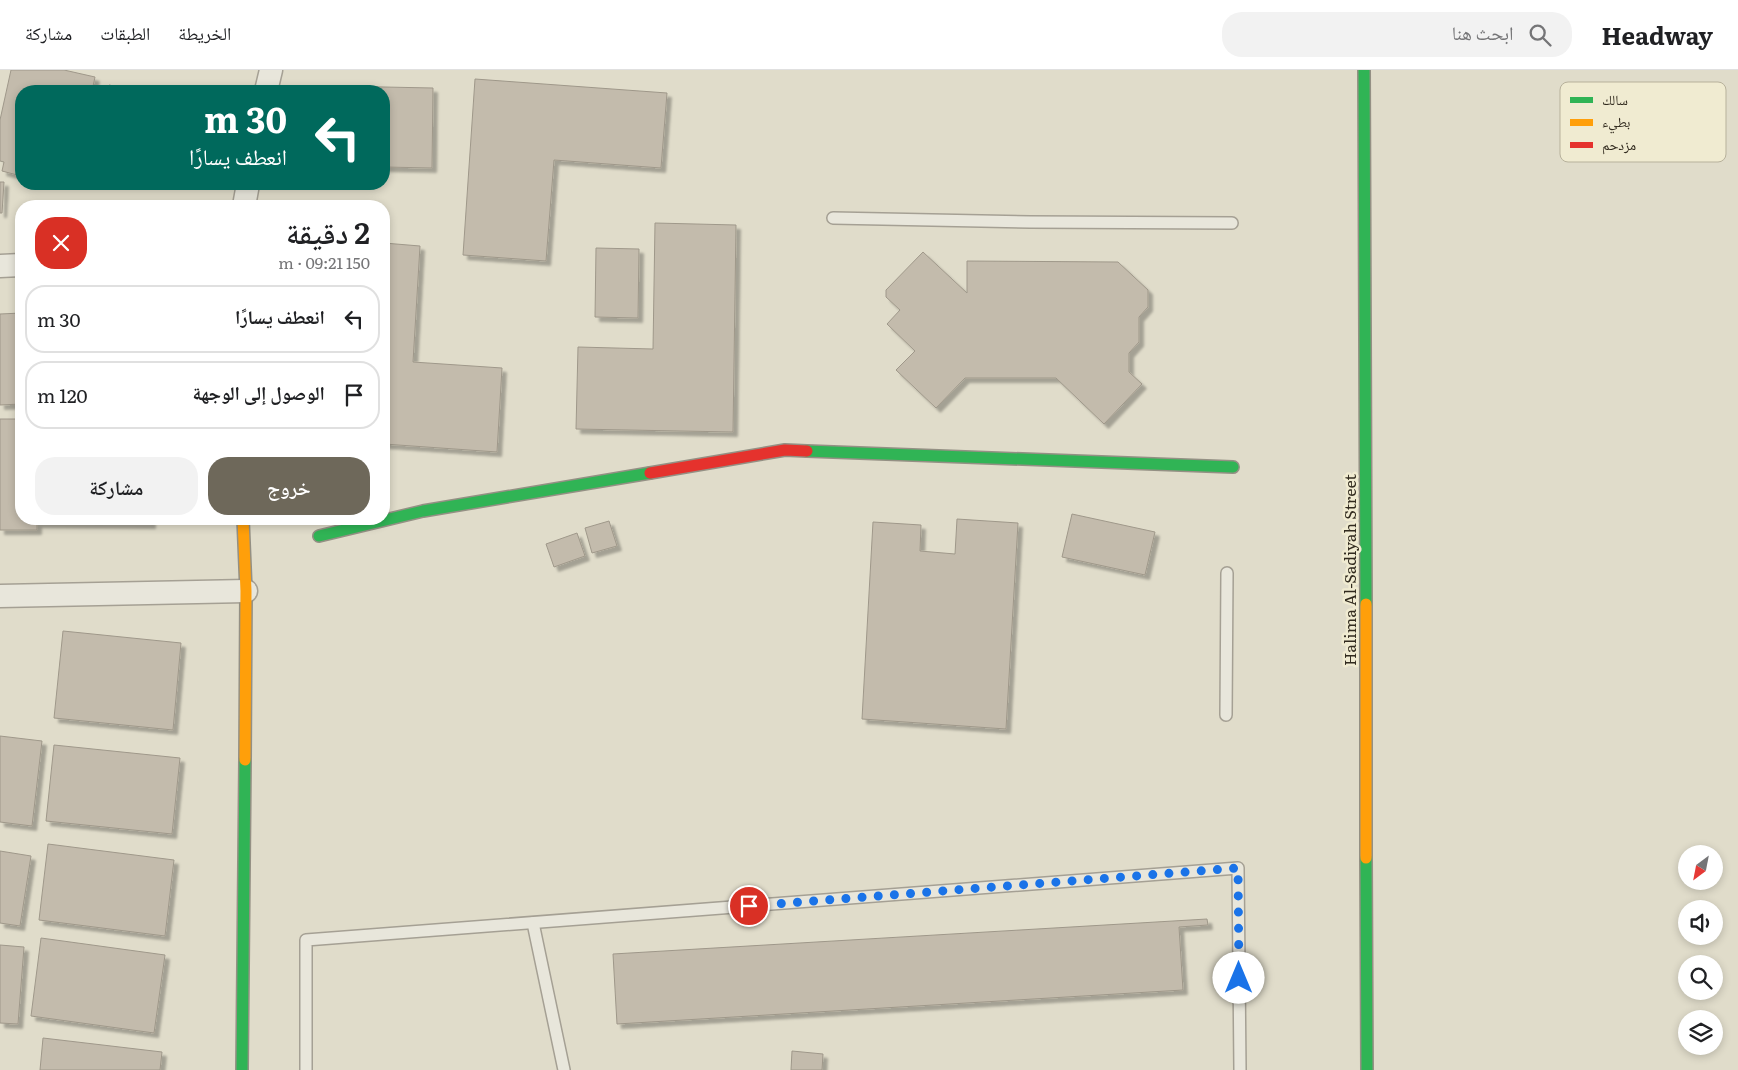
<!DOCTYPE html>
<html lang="ar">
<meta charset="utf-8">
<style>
body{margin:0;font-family:Literata,"Noto Naskh Arabic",serif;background:#f2f2f2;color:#202124;direction:rtl;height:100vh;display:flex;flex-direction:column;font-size:19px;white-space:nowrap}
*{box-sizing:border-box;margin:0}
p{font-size:16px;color:#757577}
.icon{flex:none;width:28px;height:28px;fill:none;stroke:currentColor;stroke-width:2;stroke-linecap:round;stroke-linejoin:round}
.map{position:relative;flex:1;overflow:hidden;direction:ltr}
.panel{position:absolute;left:15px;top:130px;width:375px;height:325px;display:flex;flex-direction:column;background:#fff;border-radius:20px;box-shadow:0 2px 8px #0003;direction:rtl}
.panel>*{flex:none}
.banner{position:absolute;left:15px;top:15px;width:375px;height:105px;border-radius:20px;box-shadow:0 2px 8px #0003;direction:rtl;background:#00695c;color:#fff;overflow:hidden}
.needle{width:32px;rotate:212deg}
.fabs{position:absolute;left:1678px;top:775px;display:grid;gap:10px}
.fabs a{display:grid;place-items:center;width:45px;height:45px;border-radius:50%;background:#fff;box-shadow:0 2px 8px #0003;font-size:25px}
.pin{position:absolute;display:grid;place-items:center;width:42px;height:42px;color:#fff;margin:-21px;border:2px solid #fff;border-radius:50%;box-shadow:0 1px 5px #0007}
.me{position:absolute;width:55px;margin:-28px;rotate:0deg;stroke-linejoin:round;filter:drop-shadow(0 0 4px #0008)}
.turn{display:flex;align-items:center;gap:18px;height:105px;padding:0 20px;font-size:22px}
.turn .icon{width:65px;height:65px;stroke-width:2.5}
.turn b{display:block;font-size:35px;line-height:42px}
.round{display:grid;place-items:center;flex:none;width:52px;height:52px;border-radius:20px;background:#f2f2f2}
.headline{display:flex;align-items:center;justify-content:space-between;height:85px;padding:0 20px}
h1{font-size:30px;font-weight:600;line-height:38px}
.action{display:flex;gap:10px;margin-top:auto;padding:10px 20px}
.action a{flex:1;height:58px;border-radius:20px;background:#6e685a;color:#fff;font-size:20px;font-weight:600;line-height:58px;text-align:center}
.action a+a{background:#f2f2f2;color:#202124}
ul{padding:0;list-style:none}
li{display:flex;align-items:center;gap:15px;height:68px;margin:0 10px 8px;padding:0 10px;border:2px solid #e0e0e0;border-radius:20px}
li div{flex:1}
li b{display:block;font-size:19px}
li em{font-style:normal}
header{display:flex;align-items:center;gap:30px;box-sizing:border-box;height:70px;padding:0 25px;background:#fff;border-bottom:1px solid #e0e0e0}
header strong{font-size:24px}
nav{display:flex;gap:28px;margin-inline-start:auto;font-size:18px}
.search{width:350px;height:45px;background:#f2f2f2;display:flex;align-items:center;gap:12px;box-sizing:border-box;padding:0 18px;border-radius:20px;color:#757577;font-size:19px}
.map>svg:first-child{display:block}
.building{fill:#c3bbac;stroke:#9f988a;filter:url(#shadow)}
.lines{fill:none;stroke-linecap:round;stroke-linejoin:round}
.lane-casing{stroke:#a5a094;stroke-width:14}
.street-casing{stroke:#a5a094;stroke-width:25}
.fast-casing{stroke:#949084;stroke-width:14}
.slow-casing{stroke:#949084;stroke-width:14}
.jam-casing{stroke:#949084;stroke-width:14}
.lane{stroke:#e8e6db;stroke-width:11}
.street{stroke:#e8e6db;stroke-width:22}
.fast{stroke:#30b455;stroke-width:11}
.slow{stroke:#ff9f0a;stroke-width:11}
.jam{stroke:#e5322d;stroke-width:11}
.route{stroke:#1a73e8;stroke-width:9;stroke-dasharray:0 16.2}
.labels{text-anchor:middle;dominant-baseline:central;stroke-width:5;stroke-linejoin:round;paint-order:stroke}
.street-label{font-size:16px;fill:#312a1e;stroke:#f0ebd1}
.key{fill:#f0ebd1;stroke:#b7b19b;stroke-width:1}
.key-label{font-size:14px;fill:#312a1e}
</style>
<header>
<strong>Headway</strong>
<div class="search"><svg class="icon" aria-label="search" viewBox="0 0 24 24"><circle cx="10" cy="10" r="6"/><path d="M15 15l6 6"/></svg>ابحث هنا</div>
<nav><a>الخريطة</a><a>الطبقات</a><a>مشاركة</a></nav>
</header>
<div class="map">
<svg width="1738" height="1000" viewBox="0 0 1738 1000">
<defs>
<filter id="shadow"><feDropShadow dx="4.5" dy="4.5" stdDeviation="1" flood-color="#0004"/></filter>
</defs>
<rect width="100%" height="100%" fill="#e0dcca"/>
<!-- building -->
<g class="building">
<path d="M11 0H64L95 7 92 21H21V106L2 101 4 92 0 91V50Z"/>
<path d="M475 9 667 23 661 98 554 90 546 191 463 185Z"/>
<path d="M109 15 135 20 134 21H108Z"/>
<path d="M336 16 433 18 432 98 384 97V21H336Z"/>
<path d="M0 112H4L2 143H0Z"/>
<path d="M655 153 736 155 733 362 576 359 578 277 653 279Z"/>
<path d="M384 173 420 176 413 292 502 298 497 382 384 374Z"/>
<path d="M596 178 639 179 638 248 595 247Z"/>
<path d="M923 182 967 223V191L1118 192 1148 220V237L1139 247V272L1129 283V302L1142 314 1104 354 1056 308H965L936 338 896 300 915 281 887 254 900 240 886 227V220Z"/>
<path d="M21 243V334L0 335V244Z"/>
<path d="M0 349H21V449H151V454L37 453V460H0Z"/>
<path d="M1072 444 1155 462 1145 505 1062 487Z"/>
<path d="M957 449 1018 453 1006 659 862 649 873 452 921 455 920 481 955 484Z"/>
<path d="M609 451 617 476 592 483 585 458Z"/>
<path d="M577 463 585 486 554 497 546 474Z"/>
<path d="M63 561 181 573 173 660 54 648Z"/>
<path d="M0 666 42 671 32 756 0 752Z"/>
<path d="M54 675 180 688 172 764 46 751Z"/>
<path d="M48 774 174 790 165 866 39 850Z"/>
<path d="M0 781 31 786 20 856 0 853Z"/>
<path d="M1207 849 1208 855 1179 857 1183 920 617 954 613 884Z"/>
<path d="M41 868 165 885 154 963 31 946Z"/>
<path d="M0 875 24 877 18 954 0 953Z"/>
<path d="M43 968 162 982 160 1000H40Z"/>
<path d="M792 981 823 984 822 1000H791Z"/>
</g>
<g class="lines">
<defs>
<g id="lane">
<path d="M833 148 1030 152 1232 153"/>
<path d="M1226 645 1227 503"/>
<path d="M533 853 564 1000"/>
<path d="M306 1000V870L1238 798 1240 1000"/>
</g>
<g id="street">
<path d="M266 21 271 0"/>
<path d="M244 136 248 114"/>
<path d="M0 196 21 195"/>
<path d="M0 526 246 521"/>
</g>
<g id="fast">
<path d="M1364 0 1366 534"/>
<path d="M807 381 1233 397"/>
<path d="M319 466 423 441 650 403"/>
<path d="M1366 788 1367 1000"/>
<path d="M242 1000 245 690"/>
</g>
<g id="slow">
<path d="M243 449 246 521 245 690"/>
<path d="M1366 534V788"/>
</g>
<path id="jam" d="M650 403 785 380 807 381"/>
</defs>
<!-- lane casing -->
<use href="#lane" class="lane-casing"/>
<!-- street casing -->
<use href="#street" class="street-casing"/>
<!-- fast casing -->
<use href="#fast" class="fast-casing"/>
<!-- slow casing -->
<use href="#slow" class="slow-casing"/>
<!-- jam casing -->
<use href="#jam" class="jam-casing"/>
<!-- lane -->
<use href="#lane" class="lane"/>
<!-- street -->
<use href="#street" class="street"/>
<!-- fast -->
<use href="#fast" class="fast"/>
<!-- slow -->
<use href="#slow" class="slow"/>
<!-- jam -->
<use href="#jam" class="jam"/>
</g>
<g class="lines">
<!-- route -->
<path class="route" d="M749 836 1238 798 1239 908"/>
</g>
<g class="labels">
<!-- street labels -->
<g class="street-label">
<text transform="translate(1349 500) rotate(-90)">Halima Al-Sadiyah Street</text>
</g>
</g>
<!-- legend -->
<rect x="1560" y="12" width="166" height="80" rx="8" class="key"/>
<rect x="1570" y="27" width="23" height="6" fill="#30b455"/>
<rect x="1570" y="49" width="23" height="7" fill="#ff9f0a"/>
<rect x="1570" y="72" width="23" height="6" fill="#e5322d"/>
<g class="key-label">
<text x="1602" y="35">سالك</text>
<text x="1602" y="57">بطيء</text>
<text x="1602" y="80">مزدحم</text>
</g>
</svg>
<div class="fabs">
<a><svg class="needle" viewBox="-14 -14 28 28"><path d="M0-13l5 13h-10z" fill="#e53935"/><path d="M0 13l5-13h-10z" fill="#757577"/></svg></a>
<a><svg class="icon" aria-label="sound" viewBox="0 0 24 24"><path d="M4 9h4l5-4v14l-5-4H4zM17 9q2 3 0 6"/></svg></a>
<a><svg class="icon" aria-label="search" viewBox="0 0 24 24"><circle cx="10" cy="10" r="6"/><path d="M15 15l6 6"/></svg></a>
<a><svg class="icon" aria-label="layers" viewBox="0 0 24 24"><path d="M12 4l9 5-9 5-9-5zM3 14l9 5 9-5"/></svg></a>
</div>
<div class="pin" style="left:749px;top:836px;background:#d93025"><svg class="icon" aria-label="arrive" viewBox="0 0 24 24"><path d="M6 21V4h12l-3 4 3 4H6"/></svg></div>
<svg class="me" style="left:1239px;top:908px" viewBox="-20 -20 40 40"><circle r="19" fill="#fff"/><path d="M0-13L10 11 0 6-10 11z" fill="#1a73e8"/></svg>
<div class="banner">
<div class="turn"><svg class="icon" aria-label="left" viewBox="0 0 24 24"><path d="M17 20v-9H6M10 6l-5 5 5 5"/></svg><div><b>30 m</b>انعطف يسارًا</div></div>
</div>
<section class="panel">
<div class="headline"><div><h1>2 دقيقة</h1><p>150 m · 09:21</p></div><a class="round" style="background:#d93025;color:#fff"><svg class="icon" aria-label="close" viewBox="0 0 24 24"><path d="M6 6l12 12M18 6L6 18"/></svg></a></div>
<ul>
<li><svg class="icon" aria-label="left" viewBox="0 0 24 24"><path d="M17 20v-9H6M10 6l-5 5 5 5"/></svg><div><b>انعطف يسارًا</b></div><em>30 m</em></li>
<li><svg class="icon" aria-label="arrive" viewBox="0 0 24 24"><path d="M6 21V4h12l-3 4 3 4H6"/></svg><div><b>الوصول إلى الوجهة</b></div><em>120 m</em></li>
</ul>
<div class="action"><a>خروج</a><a>مشاركة</a></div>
</section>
</div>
